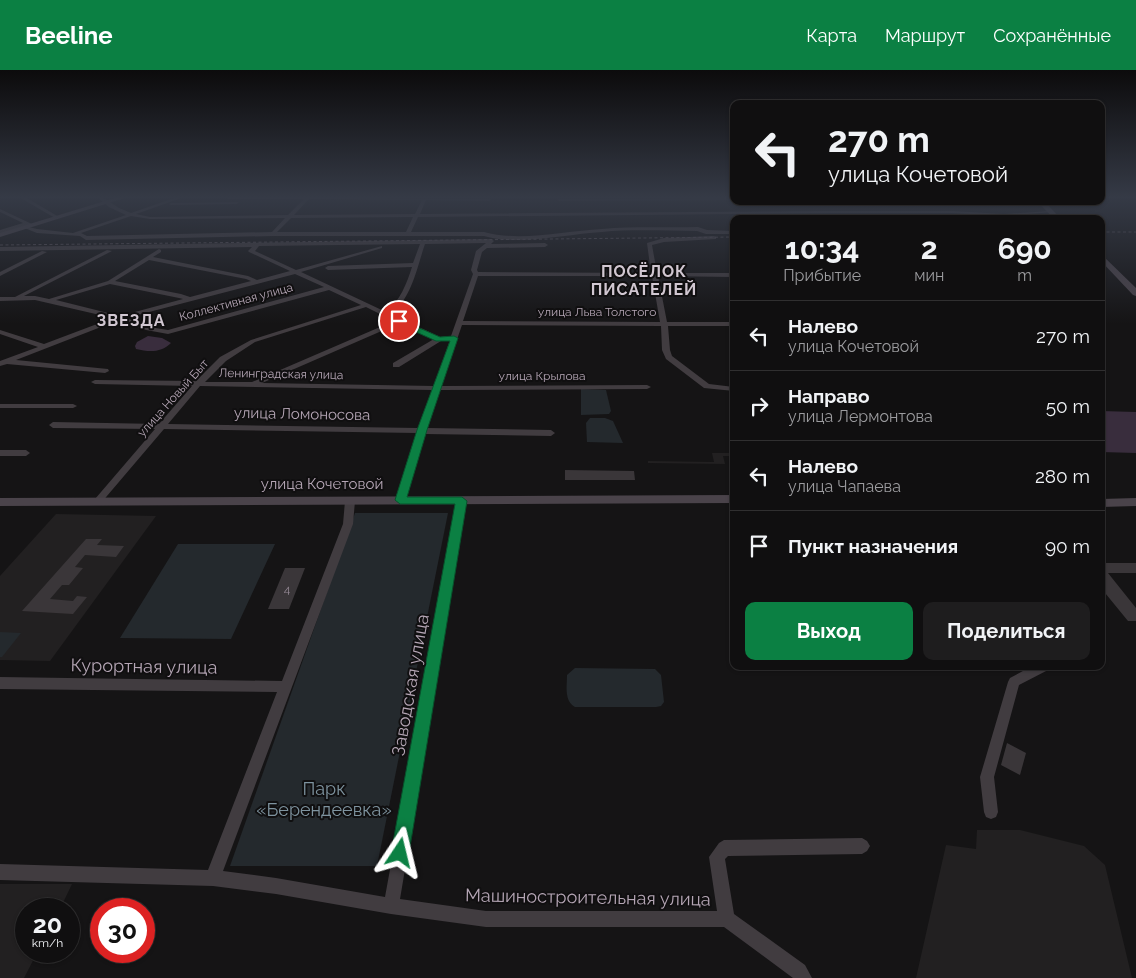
<!DOCTYPE html>
<html lang="ru">
<meta charset="utf-8">
<style>
body{margin:0;font-family:Raleway,sans-serif;background:#1e1d1e;color:#f1f3f6;height:100vh;display:flex;flex-direction:column;font-size:19px;white-space:nowrap}
*{box-sizing:border-box;margin:0}
p{font-size:16px;color:#9c9c9f}
.icon{flex:none;width:28px;height:28px;fill:none;stroke:currentColor;stroke-width:2;stroke-linecap:round;stroke-linejoin:round}
.map{position:relative;flex:1;overflow:hidden}
.side{position:absolute;left:730px;top:145px;width:375px;height:455px;display:flex;flex-direction:column;background:#100f10;border-radius:10px;box-shadow:0 1px 4px #0004,0 0 0 1px #302f30}
.side>*{flex:none}
.hud{position:absolute;left:730px;top:30px;width:375px;height:105px;border-radius:10px;box-shadow:0 1px 4px #0004,0 0 0 1px #302f30;background:#100f10;color:#f1f3f6;overflow:hidden}
.speed{position:absolute;left:15px;top:828px;display:flex;gap:10px;font-size:25px;font-weight:700;text-align:center}
.speed>*{display:grid;place-content:center;width:65px;height:65px;border-radius:50%;background:#100f10;box-shadow:0 1px 4px #0004,0 0 0 1px #302f30;line-height:1}
.speed small{font-size:12px;font-weight:400}
.speed .limit{border:8px solid #d22;background:#fff;color:#111}
.pin{position:absolute;display:grid;place-items:center;width:42px;height:42px;color:#fff;margin:-21px;border:2px solid #fff;border-radius:50%;box-shadow:0 1px 5px #0007}
.me{position:absolute;width:55px;margin:-28px;rotate:10deg;stroke-linejoin:round;filter:drop-shadow(0 0 4px #0008)}
.turn{display:flex;align-items:center;gap:18px;height:105px;padding:0 15px;font-size:22px}
.turn .icon{width:65px;height:65px;stroke-width:2.5}
.turn b{display:block;font-size:35px;line-height:42px}
.eta{display:flex;justify-content:space-evenly;align-items:center;height:85px;text-align:center}
.eta b{font-size:30px;font-weight:700;line-height:35px}
.action{display:flex;gap:10px;margin-top:auto;padding:10px 15px}
.action a{flex:1;height:58px;border-radius:10px;background:#0b8043;color:#fff;font-size:20px;font-weight:700;line-height:58px;text-align:center}
.action a+a{background:#1e1d1e;color:#f1f3f6}
ul{padding:0;list-style:none}
li{display:flex;align-items:center;gap:15px;height:70px;padding:0 15px;border-top:1px solid #302f30}
li div{flex:1}
li b{display:block;font-size:19px}
li em{font-style:normal}
header{display:flex;align-items:center;gap:30px;box-sizing:border-box;height:70px;padding:0 25px;background:#0b8043;color:#fff}
header strong{font-size:24px}
nav{display:flex;gap:28px;margin-inline-start:auto;font-size:18px}
.map>svg:first-child{display:block}
.built{fill:#222021}
.green{fill:#24292d}
.water{fill:#392d3d}
.building{fill:#3a3639}
.lines{fill:none;stroke-linecap:round;stroke-linejoin:round}
.street{fill:#413c40;fill-rule:evenodd}
.secondary{fill:#4a434a;fill-rule:evenodd}
.rail{stroke:#595159;stroke-width:1;stroke-dasharray:3 2.5;stroke-linecap:butt}
.route{fill:#0b8043;stroke:#07532c}
.labels{text-anchor:middle;dominant-baseline:central;stroke-width:4;stroke-linejoin:round;paint-order:stroke}
.far-street-label{font-size:12px;fill:#b5a6b5;stroke:#100f10}
.number-label{font-size:12px;fill:#968a96}
.street-label{font-size:15px;fill:#b5a6b5;stroke:#100f10}
.far-district-label{font-size:16px;font-weight:bold;letter-spacing:1px;fill:#d1c7d1;stroke:#100f10}
.near-street-label{font-size:18px;fill:#b5a6b5;stroke:#100f10}
.near-park-label{font-size:18px;fill:#7e939f;stroke:#100f10}
</style>
<header>
<strong>Beeline</strong>
<nav><a>Карта</a><a>Маршрут</a><a>Сохранённые</a></nav>
</header>
<div class="map">
<svg width="1136" height="908" viewBox="0 0 1136 908">
<rect width="100%" height="100%" fill="#151415"/>
<!-- built -->
<g class="built">
<path d="M712 383H734V386H723L725 394 648 393V391L714 392Z"/>
<path d="M56 444 156 446 50 591 0 590V506Z"/>
<path d="M977 760H1020L1084 776 1105 795 1132 908H916L946 775 976 779Z"/>
<path d="M0 814H72L60 839H26V881H38L24 908H0Z"/>
</g>
<!-- green -->
<g class="green">
<path d="M581 319 606 320 611 341 609 344 581 345Z"/>
<path d="M590 348H605L613 351 623 373 587 372 586 353Z"/>
<path d="M355 443H448L377 796H230Z"/>
<path d="M178 474H275L231 569 120 568Z"/>
<path d="M0 562 21 563 2 587H0Z"/>
<path d="M575 598 655 599 661 605 664 632 661 636 656 637H575C564 631 567 616 567 605Z"/>
</g>
<!-- water -->
<g class="water">
<path d="M148 266 162 268 171 273C161 283 149 282 136 279L135 276 137 272Z"/>
<path d="M1101 341 1136 342V383L1101 382Z"/>
</g>
<!-- building -->
<g class="building">
<path d="M565 400 634 401 635 410H565Z"/>
<path d="M86 469H102L97 475 124 476 116 487 85 485 75 497 83 498 69 515H62L50 529 73 531 77 526 87 527 73 544 22 541Z"/>
<path d="M1101 493H1136V503H1108L1136 538V551H1128L1101 518Z"/>
<path d="M285 498H305L289 539H268Z"/>
<path d="M1007 673 1026 683 1020 705 1001 695Z"/>
</g>
<g class="lines">
<!-- street -->
<g class="street">
<path d="M19 127H25L59 147 55 148Z"/>
<path d="M97 127H102L119 138 131 143 177 127H184L136 144 150 147 288 145 304 129H227L225 127 489 129 491 130 489 131 426 130 420 144 838 141H952L1004 144 1050 141 1052 142 1004 146 952 143H838L418 147 411 162H484C520 172 565 161 602 159 634 156 666 158 698 157L707 160 734 161 733 164H706L697 161C666 161 633 159 602 162 567 164 517 176 484 166H273L86 170 80 166 37 163 22 157 0 164V160L23 153 0 142V139L34 155 31 157 25 156 37 159 73 163 126 145 109 137ZM309 129 422 130 415 144 294 145ZM131 146 150 149 285 148 272 162 87 166 81 163ZM413 147 406 162H277L291 148Z"/>
<path d="M734 128V130L559 131 557 130 559 129Z"/>
<path d="M239 132 237 134 171 135 169 134 171 133Z"/>
<path d="M714 166 716 167V169L664 172 652 175 657 203H734V207L658 206 667 252H734V256H668L670 280 672 286 709 314 734 317V321L704 318 666 289 662 280 661 256 462 255 441 316 647 315 651 317 647 319 440 320 427 358 551 360 555 363 551 366 425 364 405 430 400 433 395 430 417 363 164 359 101 433 98 434 93 431 95 429 155 359 53 358 49 355 53 352 159 354 192 316 95 314 91 312 95 310 196 311 220 287 251 270 361 235 329 220 168 264 146 260 119 250 16 290 108 299 109 301 105 303 7 294 0 296V291L38 277 0 264V260L44 274 113 248 35 230 0 231V227H15L107 180 112 181 24 226H35L49 229 108 211 159 179 161 180V182L153 187 248 206 257 210 290 201 249 182 248 181 252 177 0 181V177L491 169 494 171 491 174 545 173 548 175 545 177 487 178 482 182 477 200 478 202 651 203 647 173 664 168ZM486 173 476 181 471 200 473 204 451 266 440 267 391 244C412 228 417 197 425 174ZM420 174 413 193 328 196 325 198 328 200 412 197C407 213 400 231 386 242L301 202 382 178V176L296 200 255 181 259 176ZM149 190 246 209 251 211 190 227 181 224 115 211ZM295 204 324 217 168 260 149 257 126 248ZM478 206H652L660 252 463 251ZM110 214 179 228 183 229 120 246 56 230ZM366 237 394 251 252 312H205L226 291 255 272ZM400 253 434 269 393 293V297H399L441 271 450 270 434 316 262 313ZM200 316 432 320 418 358 168 354Z"/>
<path d="M42 181 47 182 0 206V202Z"/>
<path d="M0 334H73L77 336 73 338H0Z"/>
<path d="M0 380H26L30 383 26 386H0Z"/>
<path d="M350 428 355 431 353 454 223 801 276 808 385 827 457 431 462 428 467 431 400 829 486 841H717L709 787 719 773 724 770 862 768 867 771 870 776 867 781 862 784 728 786 725 789 734 844 805 895 812 908H793L724 857H486L391 844 276 824 213 816 0 810V794L208 800 277 622 0 619V607L282 611 343 454 345 431Z"/>
<path d="M1032 596H1050L1048 600 1019 615 994 707 998 742 996 747 991 749 986 747 984 742 980 707 1008 612 1010 608Z"/>
</g>
<!-- secondary -->
<g class="secondary">
<path d="M118 127H128L0 167V163Z"/>
<path d="M1037 131H1044L1061 149H1054Z"/>
<path d="M1101 184 1136 218V226L1133 225 1101 191Z"/>
<path d="M734 425V433L0 436V428Z"/>
<path d="M1136 428V436L1101 437V429Z"/>
</g>
<!-- rail -->
<g class="rail">
<path d="M1101 162H1136"/>
<path d="M0 175 734 167"/>
</g>
</g>
<!-- sky -->
<linearGradient id="sky" x2="0" y2="1"><stop stop-color="#0c0b0c"/><stop offset="0.5" stop-color="#353a46"/><stop offset="1" stop-color="#353a46" stop-opacity="0"/></linearGradient>
<rect width="1136" height="254" fill="url(#sky)"/>
<!-- route -->
<path class="route" d="M399 249 440 267 454 266 458 268 427 360 407 427H462L467 431 409 783 406 789 400 792 394 789 391 783 455 434H400L395 430 417 360 450 271H436L396 253V250Z"/>
<g class="labels">
<!-- far-street labels -->
<g class="far-street-label">
<text transform="translate(236 232) rotate(-15)">Коллективная улица</text>
<text x="597" y="242">улица Льва Толстого</text>
<text transform="translate(281 304) rotate(1)">Ленинградская улица</text>
<text x="542" y="306">улица Крылова</text>
<text transform="translate(173 328) rotate(-48)">улица Новый Быт</text>
</g>
<!-- number labels -->
<g class="number-label">
<text x="287" y="519">4</text>
</g>
<!-- street labels -->
<g class="street-label">
<text transform="translate(302 344) rotate(1)">улица Ломоносова</text>
<text x="322" y="414">улица Кочетовой</text>
</g>
<!-- far-district labels -->
<g class="far-district-label">
<text x="644" y="201">ПОСЁЛОК<tspan x="644" dy="18">ПИСАТЕЛЕЙ</tspan></text>
<text x="131" y="250">ЗВЕЗДА</text>
</g>
<!-- near-street labels -->
<g class="near-street-label">
<text transform="translate(144 596) rotate(1)">Курортная улица</text>
<text transform="translate(410 615) rotate(-80)">Заводская улица</text>
<text transform="translate(588 827) rotate(1)">Машиностроительная улица</text>
</g>
<!-- near-park labels -->
<g class="near-park-label">
<text x="324" y="718">Парк<tspan x="324" dy="21">«Берендеевка»</tspan></text>
</g>
</g>
</svg>
<div class="speed"><div>20<small>km/h</small></div><div class="limit">30</div></div>
<div class="pin" style="left:399px;top:251px;background:#d93025"><svg class="icon" aria-label="arrive" viewBox="0 0 24 24"><path d="M6 21V4h12l-3 4 3 4H6"/></svg></div>
<svg class="me" style="left:400px;top:783px" viewBox="-20 -20 40 40"><path d="M0-17L14 15 0 8-14 15z" fill="#0b8043" stroke="#fff" stroke-width="4"/></svg>
<div class="hud">
<div class="turn"><svg class="icon" aria-label="left" viewBox="0 0 24 24"><path d="M17 20v-9H6M10 6l-5 5 5 5"/></svg><div><b>270 m</b>улица Кочетовой</div></div>
</div>
<section class="side">
<div class="eta">
<div><b>10:34</b><p>Прибытие</p></div>
<div><b>2</b><p>мин</p></div>
<div><b>690</b><p>m</p></div>
</div>
<ul>
<li><svg class="icon" aria-label="left" viewBox="0 0 24 24"><path d="M17 20v-9H6M10 6l-5 5 5 5"/></svg><div><b>Налево</b><p>улица Кочетовой</p></div><em>270 m</em></li>
<li><svg class="icon" aria-label="right" viewBox="0 0 24 24"><path d="M7 20v-9h11M14 6l5 5-5 5"/></svg><div><b>Направо</b><p>улица Лермонтова</p></div><em>50 m</em></li>
<li><svg class="icon" aria-label="left" viewBox="0 0 24 24"><path d="M17 20v-9H6M10 6l-5 5 5 5"/></svg><div><b>Налево</b><p>улица Чапаева</p></div><em>280 m</em></li>
<li><svg class="icon" aria-label="arrive" viewBox="0 0 24 24"><path d="M6 21V4h12l-3 4 3 4H6"/></svg><div><b>Пункт назначения</b></div><em>90 m</em></li>
</ul>
<div class="action"><a>Выход</a><a>Поделиться</a></div>
</section>
</div>
